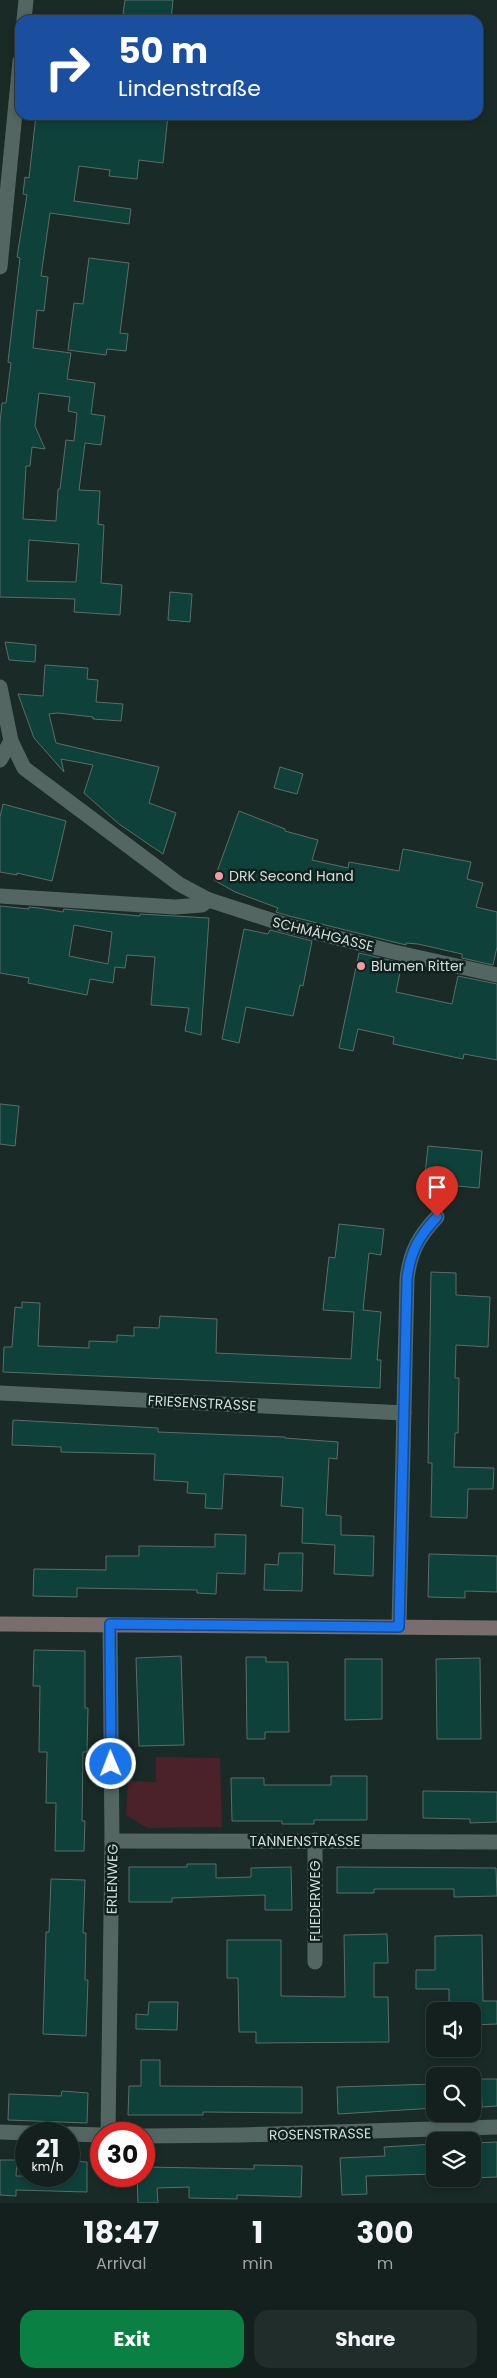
<!DOCTYPE html>
<meta charset="utf-8">
<style>
body{margin:0;font-family:Poppins,sans-serif;background:#202d2a;color:#f1f3f6;height:100vh;display:flex;flex-direction:column;font-size:19px;white-space:nowrap}
*{box-sizing:border-box;margin:0}
p{font-size:16px;color:#9da3a4}
.icon{flex:none;width:28px;height:28px;fill:none;stroke:currentColor;stroke-width:2;stroke-linecap:round;stroke-linejoin:round}
.map{position:relative;height:2203px;overflow:hidden}
.panel{display:flex;flex-direction:column;background:#13201d;flex:1}
.panel>*{flex:none}
.top-card{position:absolute;left:15px;top:15px;width:468px;height:105px;border-radius:15px;box-shadow:0 2px 8px #0003,0 0 0 1px #323e3b;background:#1a4fa0;color:#fff;overflow:hidden}
.fabs{position:absolute;left:426px;top:2002px;display:grid;gap:10px}
.fabs a{display:grid;place-items:center;width:55px;height:55px;border-radius:10px;background:#13201d;box-shadow:0 2px 8px #0003,0 0 0 1px #323e3b;font-size:25px}
.speed{position:absolute;left:15px;top:2122px;display:flex;gap:10px;font-size:25px;font-weight:700;text-align:center}
.speed>*{display:grid;place-content:center;width:65px;height:65px;border-radius:50%;background:#13201d;box-shadow:0 2px 8px #0003,0 0 0 1px #323e3b;line-height:1}
.speed small{font-size:12px;font-weight:400}
.speed .limit{border:8px solid #d22;background:#fff;color:#111}
.pin{position:absolute;display:grid;place-items:center;width:42px;height:42px;color:#fff;margin:-51px -21px;border-radius:50% 50% 50% 0;rotate:-45deg;box-shadow:0 0 5px #0007}
.pin .icon{rotate:45deg}
.me{position:absolute;width:55px;margin:-28px;rotate:359deg;stroke-linejoin:round;filter:drop-shadow(0 0 4px #0008)}
.turn{display:flex;align-items:center;gap:18px;height:105px;padding:0 20px;font-size:22px}
.turn .icon{width:65px;height:65px;stroke-width:2.5}
.turn b{display:block;font-size:35px;line-height:42px}
.eta{display:flex;justify-content:space-evenly;align-items:center;height:85px;text-align:center}
.eta b{font-size:30px;font-weight:700;line-height:35px}
.button{display:flex;gap:10px;margin-top:auto;padding:10px 20px}
.button a{flex:1;height:58px;border-radius:15px;background:#0b8043;color:#fff;font-size:20px;font-weight:700;line-height:58px;text-align:center}
.button a+a{background:#202d2a;color:#f1f3f6}
.map>svg:first-child{display:block}
.green{fill:#4b2229}
.building{fill:#0e413a;stroke:#5a6d69;fill-rule:evenodd}
.lines{fill:none;stroke-linecap:round;stroke-linejoin:round}
.minor{stroke:#536662;stroke-width:15}
.secondary{stroke:#796d6e;stroke-width:15}
.route-casing{stroke:#114b97;stroke-width:12}
.route{stroke:#1a73e8;stroke-width:9}
.poi-dot{fill:#f49aa5;stroke:#10211e;stroke-width:2}
.labels{text-anchor:middle;dominant-baseline:central;stroke-width:5;stroke-linejoin:round;paint-order:stroke}
.poi-label{font-size:14px;fill:#d3dedb;stroke:#10211e;text-anchor:start}
.street-label{font-size:14px;fill:#d3dedb;stroke:#10211e}
</style>
<div class="map">
<svg width="497" height="2203" viewBox="0 0 497 2203">
<rect width="100%" height="100%" fill="#192a27"/>
<!-- green -->
<path class="green" d="M156 1757 220 1758 222 1827 147 1828 126 1815 128 1781 156 1782Z"/>
<!-- building -->
<g class="building">
<path d="M125 0H173L171 20H141V16L123 14Z"/>
<path d="M36 115H168L163 163 139 160 137 179 109 176 110 170 79 166 74 201 131 209 129 224 50 213 41 276 48 277 44 311 37 310 33 348 71 353 67 379 95 383 91 414 105 416 101 445 85 443 79 490 100 491 98 524 104 525 101 583 122 585 120 615 74 612 75 599 0 597V423L2 403H6L11 363 8 362 20 258 17 257 27 195 23 194 25 177 29 178ZM39 393 70 397 68 411 77 413 74 441 66 440 60 489H58L56 521 23 519 26 466H30L32 447 45 449 35 426ZM29 540 79 544 76 582 27 581Z"/>
<path d="M89 258 129 263 120 333 128 334 126 351 107 349 106 355 68 350 74 303 83 304Z"/>
<path d="M170 592 192 594 190 622 168 620Z"/>
<path d="M5 642 36 645 35 662 9 660Z"/>
<path d="M45 665 88 668 87 679 98 680 96 702 123 704 121 721 93 719V717L58 713 49 714 56 743 159 767 149 803 176 813 163 854 119 824 84 793 93 765 61 759 64 772 34 738 18 694 43 696Z"/>
<path d="M280 767 303 774 297 794 274 788Z"/>
<path d="M3 804 66 821 52 881 17 873V875L0 872V817Z"/>
<path d="M239 811 285 829V831L318 840 312 860 348 868 349 862 399 871 403 849 471 862 467 879 483 883 476 907 497 912V947L493 965 462 958V954L418 944 406 943V945L289 916 276 912 278 908 235 892 214 880Z"/>
<path d="M0 906 29 909V907L39 908 63 912 64 909 140 916V914L209 918 201 1035 185 1031 189 1008 151 1005 155 957 127 955 125 968 115 967 113 983 90 979 87 995 28 983 29 978 0 973ZM74 925 112 932 108 964 69 956Z"/>
<path d="M244 929 268 934 270 930 312 941 303 986 300 985 293 1016 246 1007 239 1043 222 1039Z"/>
<path d="M359 953 402 963 396 992 452 1004 458 976 497 984V1060L464 1054 463 1059 393 1044 394 1037 358 1029 353 1051 339 1048Z"/>
<path d="M0 1104 19 1106 15 1146 0 1144Z"/>
<path d="M428 1146 482 1151 479 1188 424 1183Z"/>
<path d="M339 1224 384 1229 381 1255 369 1253 363 1310 381 1312 377 1360H381L380 1388 3 1372 4 1347H12L15 1307 22 1308V1302L40 1303 38 1346 89 1348V1341L117 1342V1335L134 1336V1327L159 1328 160 1316 217 1319 216 1353 351 1359 354 1312 323 1310 329 1257 335 1258Z"/>
<path d="M431 1272 456 1273V1295L490 1297 488 1347 456 1345 455 1378H459L458 1433H455L454 1467 494 1468 493 1489H468L467 1518 431 1517 432 1463H428Z"/>
<path d="M13 1420 158 1428V1432L285 1437V1438L338 1442 337 1459 329 1458 326 1515 341 1516V1535L374 1536 373 1576 334 1574 335 1545 302 1543 303 1508 281 1506 283 1477 224 1474 222 1509 205 1508 206 1494 187 1493 188 1482 154 1480 155 1454 61 1452V1447L12 1445Z"/>
<path d="M215 1534 246 1535 245 1574 217 1573 216 1594 197 1593V1590L77 1588V1597L33 1596 34 1569 106 1570V1556H139V1546L215 1547Z"/>
<path d="M279 1553H303L302 1591 264 1590 265 1564 278 1565Z"/>
<path d="M429 1554 497 1556V1592L465 1591V1598L428 1597Z"/>
<path d="M34 1650 85 1651V1708H88L87 1752H83L82 1821H85L84 1851H55L56 1803H46L47 1752H39L40 1686H33Z"/>
<path d="M181 1656 184 1745 139 1746 136 1658Z"/>
<path d="M246 1657H266V1662H288L289 1732H265V1739H247Z"/>
<path d="M480 1658 481 1739H437L436 1659Z"/>
<path d="M345 1659H382V1719L345 1720Z"/>
<path d="M331 1776H367V1820H314V1824H282V1821H232L231 1778H264V1785H331Z"/>
<path d="M423 1791 497 1792V1822L470 1823V1819L423 1818Z"/>
<path d="M187 1864H216V1878L251 1877V1868L291 1867 292 1910H265V1895L172 1898V1902H129V1867H187Z"/>
<path d="M337 1867 496 1868 497 1896 454 1897V1889H374V1893H337Z"/>
<path d="M51 1879 85 1880 83 1933H86L85 1980H88L86 2036 43 2034 46 1932H49Z"/>
<path d="M387 1934 388 1963H374V1997H388L389 2042 256 2043V2032H239L238 1978H227V1940H281V1996L345 1997 344 1935Z"/>
<path d="M482 1935 483 2001H497V2024L472 2025V2011H449V1989H416V1970H435V1936Z"/>
<path d="M149 2002H178L177 2030 136 2029V2014L148 2015Z"/>
<path d="M141 2060H160V2086L302 2087V2113L203 2112V2115H128L129 2086H141Z"/>
<path d="M481 2079H497V2106L482 2107Z"/>
<path d="M435 2084V2108L338 2114 337 2087Z"/>
<path d="M62 2091 88 2093 87 2123 8 2120 9 2094 61 2096Z"/>
<path d="M497 2142V2177L472 2178V2143Z"/>
<path d="M435 2144V2174L366 2176 367 2194 342 2195 340 2158 385 2156 384 2147Z"/>
<path d="M0 2160H17L16 2176H69V2161L87 2162V2192L16 2190V2196L0 2195Z"/>
<path d="M254 2165 302 2166 301 2197 237 2195V2199L189 2198V2187L157 2188 158 2203H138L137 2176H144V2167L254 2169Z"/>
</g>
<g class="lines">
<!-- minor -->
<g class="minor">
<path d="M24 20 26 0"/>
<path d="M0 267 20 61"/>
<path d="M0 687 11 741 24 768 179 884 209 900 286 925 394 952 497 975"/>
<path d="M0 760 11 741"/>
<path d="M0 896 175 907 202 905 209 900"/>
<path d="M0 1393 404 1413"/>
<path d="M399 1627 407 1279C410 1252 419 1236 437 1217"/>
<path d="M112 1841 497 1842"/>
<path d="M315 1962V1840"/>
<path d="M0 2132 55 2134"/>
<path d="M69 2134 101 2135"/>
<path d="M108 2134 112 1841 110 1625"/>
<path d="M144 2136 242 2135 497 2127"/>
</g>
<!-- secondary -->
<path class="secondary" d="M0 1624 497 1628"/>
</g>
<g class="lines">
<defs>
<path id="route" d="M111 1764 110 1624 399 1627 407 1279C410 1252 419 1236 437 1217"/>
</defs>
<!-- route casing -->
<use href="#route" class="route-casing"/>
<!-- route -->
<use href="#route" class="route"/>
</g>
<!-- markers -->
<g class="poi-dot">
<circle cx="219" cy="876" r="5"/>
<circle cx="361" cy="966" r="5"/>
</g>
<g class="labels">
<!-- poi labels -->
<g class="poi-label">
<text x="229" y="876">DRK Second Hand</text>
<text x="371" y="966">Blumen Ritter</text>
</g>
<!-- street labels -->
<g class="street-label">
<text transform="translate(323 934) rotate(14)">SCHMÄHGASSE</text>
<text transform="translate(202 1403) rotate(3)">FRIESENSTRASSE</text>
<text x="305" y="1841">TANNENSTRASSE</text>
<text transform="translate(112 1879) rotate(-89)">ERLENWEG</text>
<text transform="translate(315 1901) rotate(-90)">FLIEDERWEG</text>
<text transform="translate(320 2134) rotate(-1)">ROSENSTRASSE</text>
</g>
</g>
</svg>
<div class="fabs">
<a><svg class="icon" aria-label="sound" viewBox="0 0 24 24"><path d="M4 9h4l5-4v14l-5-4H4zM17 9q2 3 0 6"/></svg></a>
<a><svg class="icon" aria-label="search" viewBox="0 0 24 24"><circle cx="10" cy="10" r="6"/><path d="M15 15l6 6"/></svg></a>
<a><svg class="icon" aria-label="layers" viewBox="0 0 24 24"><path d="M12 4l9 5-9 5-9-5zM3 14l9 5 9-5"/></svg></a>
</div>
<div class="speed"><div>21<small>km/h</small></div><div class="limit">30</div></div>
<div class="pin" style="left:437px;top:1217px;background:#d93025"><svg class="icon" aria-label="arrive" viewBox="0 0 24 24"><path d="M6 21V4h12l-3 4 3 4H6"/></svg></div>
<svg class="me" style="left:111px;top:1764px" viewBox="-20 -20 40 40"><circle r="17" fill="#1a73e8" stroke="#fff" stroke-width="3"/><path d="M0-11L8 9 0 5-8 9z" fill="#fff"/></svg>
<div class="top-card">
<div class="turn"><svg class="icon" aria-label="right" viewBox="0 0 24 24"><path d="M7 20v-9h11M14 6l5 5-5 5"/></svg><div><b>50 m</b>Lindenstraße</div></div>
</div>
</div>
<section class="panel">
<div class="eta">
<div><b>18:47</b><p>Arrival</p></div>
<div><b>1</b><p>min</p></div>
<div><b>300</b><p>m</p></div>
</div>
<div class="button"><a>Exit</a><a>Share</a></div>
</section>
